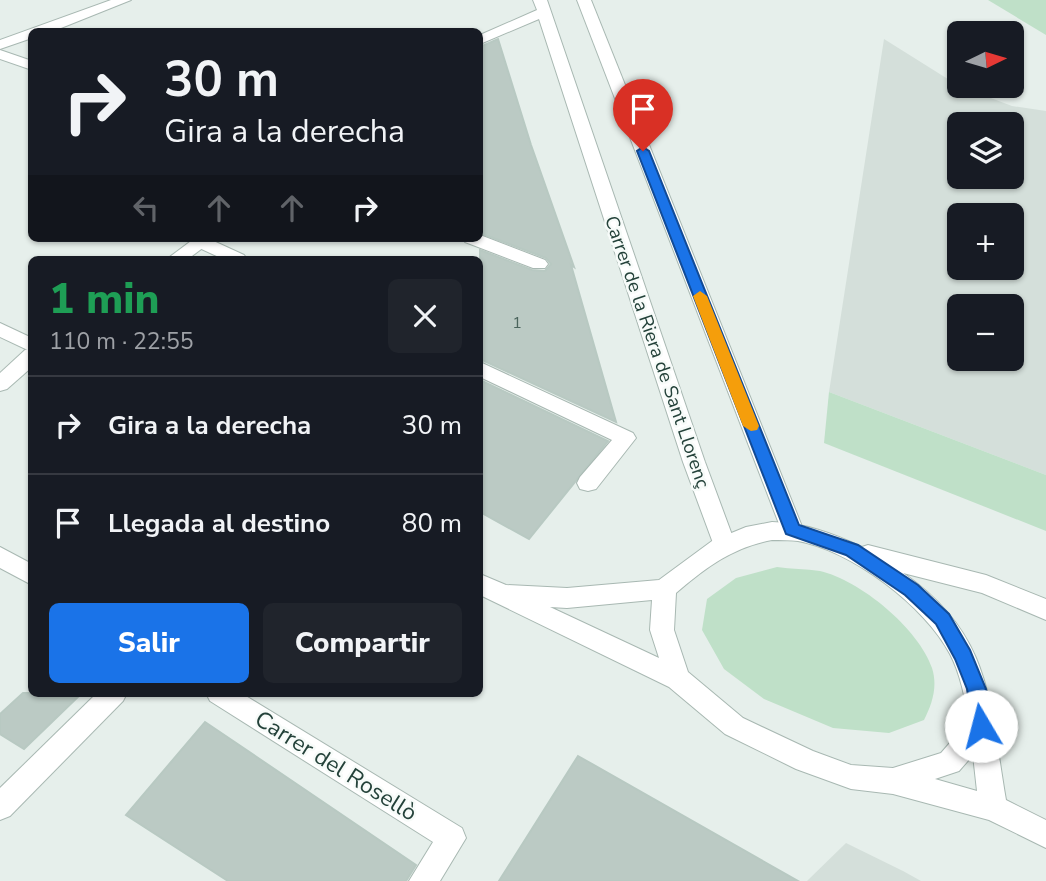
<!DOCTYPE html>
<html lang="es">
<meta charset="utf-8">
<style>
body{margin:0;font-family:"Nunito Sans",sans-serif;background:#20242c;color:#f1f3f6;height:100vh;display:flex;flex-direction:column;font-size:26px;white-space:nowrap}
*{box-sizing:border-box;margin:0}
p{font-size:23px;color:#9ea1a6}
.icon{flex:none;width:38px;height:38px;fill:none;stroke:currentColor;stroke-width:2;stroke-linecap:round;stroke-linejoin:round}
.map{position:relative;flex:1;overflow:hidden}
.drawer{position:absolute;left:28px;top:256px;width:455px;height:441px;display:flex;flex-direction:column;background:#171b24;border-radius:10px;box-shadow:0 2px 5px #0004}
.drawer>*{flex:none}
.guide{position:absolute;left:28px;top:28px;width:455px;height:214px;border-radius:10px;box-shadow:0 2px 5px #0004;background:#171b24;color:#f1f3f6;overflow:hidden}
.needle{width:46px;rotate:85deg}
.tools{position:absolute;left:947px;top:21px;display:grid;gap:14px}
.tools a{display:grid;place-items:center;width:77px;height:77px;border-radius:10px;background:#171b24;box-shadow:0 2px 5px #0004;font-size:35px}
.pin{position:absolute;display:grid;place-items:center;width:60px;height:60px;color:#fff;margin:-72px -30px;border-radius:50% 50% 50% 0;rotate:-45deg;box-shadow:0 0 7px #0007}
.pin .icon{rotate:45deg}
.me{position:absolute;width:77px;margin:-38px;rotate:352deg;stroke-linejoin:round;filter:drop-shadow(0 0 5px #0008)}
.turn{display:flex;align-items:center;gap:24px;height:147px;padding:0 21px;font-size:32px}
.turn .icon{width:91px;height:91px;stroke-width:2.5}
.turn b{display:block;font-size:49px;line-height:60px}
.lanes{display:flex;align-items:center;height:66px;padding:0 21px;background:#0003;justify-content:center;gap:35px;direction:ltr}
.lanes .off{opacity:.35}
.round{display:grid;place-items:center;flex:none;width:74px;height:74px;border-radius:10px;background:#20242c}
.overview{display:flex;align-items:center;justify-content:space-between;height:119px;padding:0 21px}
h1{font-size:42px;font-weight:800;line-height:52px;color:#1e9e55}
.action{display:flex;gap:14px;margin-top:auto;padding:14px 21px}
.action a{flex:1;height:80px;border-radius:10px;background:#1a73e8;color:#fff;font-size:28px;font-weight:800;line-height:80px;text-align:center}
.action a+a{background:#20242c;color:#f1f3f6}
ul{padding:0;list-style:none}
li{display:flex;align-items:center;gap:21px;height:98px;padding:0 21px;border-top:2px solid #363941}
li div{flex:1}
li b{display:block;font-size:26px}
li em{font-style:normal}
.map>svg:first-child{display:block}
.built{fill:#d4dfda;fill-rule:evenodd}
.green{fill:#bfe0c8}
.building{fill:#bbcac4;stroke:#b8c9c2;stroke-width:2}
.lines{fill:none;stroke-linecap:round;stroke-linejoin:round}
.service-casing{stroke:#a8b8b2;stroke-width:2}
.minor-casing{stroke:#a8b8b2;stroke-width:2}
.tertiary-casing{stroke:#a8b8b2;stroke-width:2}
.service{fill:#fff;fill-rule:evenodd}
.minor{fill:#fff;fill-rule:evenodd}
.tertiary{fill:#fff;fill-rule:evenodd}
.route{fill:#1a73e8;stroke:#114b97;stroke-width:2}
.slow{fill:#f59e0b}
.labels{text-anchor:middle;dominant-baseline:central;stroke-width:5;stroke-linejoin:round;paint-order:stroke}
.number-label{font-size:16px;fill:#4a645c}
.street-label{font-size:19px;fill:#24423a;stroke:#f7fbf9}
.near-street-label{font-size:23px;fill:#24423a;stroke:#f7fbf9}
</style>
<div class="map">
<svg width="1046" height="881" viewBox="0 0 1046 881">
<rect width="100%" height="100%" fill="#e6efeb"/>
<!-- built -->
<g class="built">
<path d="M884 39 959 86 1012 106 1046 111V475L829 392ZM959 124H1012V177H959ZM959 215H1012V268H959ZM959 306H1012V359H959Z"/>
<path d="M846 843 903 871 921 881H807Z"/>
</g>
<!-- green -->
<g class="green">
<path d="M988 0H1046V35Z"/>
<path d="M829 392 1046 475V531L824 443Z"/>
<path d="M777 567C791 569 806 569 820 571 860 580 919 629 932 668 938 687 932 704 924 720L889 733 833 728 764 699 724 669 702 630 707 599 736 578Z"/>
</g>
<!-- building -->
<g class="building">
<path d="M498 39 531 145 574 267 571 265 616 422 480 359V250L532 270 545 271 551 264 546 258 480 233V47Z"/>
<path d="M480 380 608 441 529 539 480 512Z"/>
<path d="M23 693H82L24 749 0 734V714Z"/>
<path d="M205 722 416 865 406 881H228L126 815Z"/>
<path d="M578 756 798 881H499Z"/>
</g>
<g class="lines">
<defs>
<g id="service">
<path d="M195 238H207L244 255 247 259H223L195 246 192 242Z"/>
<path d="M480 362 633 433 636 438 596 489 588 491 580 489 577 483 580 477 612 440 480 377Z"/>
</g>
<g id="minor">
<path d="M111 0H131L51 32H32V38L0 49V40Z"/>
<path d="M533 0H547L705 462 735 543 732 549 724 552 716 549 713 543 683 462 539 19 480 44V35L537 10Z"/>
<path d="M577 0H591L803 529 800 535 792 538 784 535 781 529Z"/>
<path d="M0 50 32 61V70L0 59Z"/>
<path d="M480 235 545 260 548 264 545 268H533L465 242 462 238H480Z"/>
<path d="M195 238H216L188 259H167Z"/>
<path d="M32 348V367L7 389 0 391V373L25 350Z"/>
<path d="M0 547 32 564V585L0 568Z"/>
<path d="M97 693H127L123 701 10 816 0 820V788Z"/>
<path d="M206 693H241L462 828 466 838 440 881H409L433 842 210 701Z"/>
</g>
<g id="tertiary">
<path d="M0 323 32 338V352L0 337Z"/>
<path d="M772 522C805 523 832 533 862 547L868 545 986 575 1046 599V620L982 593 903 573C993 635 989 703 1006 800L1046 820V848L989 820 893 794 851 789 796 769 725 734 669 687 480 595V574L506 585 567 588 659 580 712 541 746 527ZM772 540C780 540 790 540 798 541 852 551 925 606 950 654 961 675 965 699 969 721L941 753 893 768 851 765 813 751 743 718 688 672 674 630 676 593C705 568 733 547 772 540ZM652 600 650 630 659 658 550 607 567 608ZM973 755 977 791 935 779 959 771Z"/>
</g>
</defs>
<!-- service casing -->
<use href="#service" class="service-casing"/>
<!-- minor casing -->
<use href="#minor" class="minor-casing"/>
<!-- tertiary casing -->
<use href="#tertiary" class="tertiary-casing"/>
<!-- service -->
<use href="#service" class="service"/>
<!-- minor -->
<use href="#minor" class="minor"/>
<!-- tertiary -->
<use href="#tertiary" class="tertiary"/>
</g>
<!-- route -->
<path class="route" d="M643 147 649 151 799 525 858 545 918 585 949 614 970 650 986 689 991 726 988 732 981 735 974 732 967 689 955 659 936 624 905 595 846 555 786 534 637 151Z"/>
<!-- slow -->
<path class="slow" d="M700 291 707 296 759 426 757 430 751 431 743 426 693 296Z"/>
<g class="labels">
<!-- number labels -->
<g class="number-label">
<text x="517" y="323">1</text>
</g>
<!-- street labels -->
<g class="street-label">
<text transform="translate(657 352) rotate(71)">Carrer de la Riera de Sant Llorenç</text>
</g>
<!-- near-street labels -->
<g class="near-street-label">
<text transform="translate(336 766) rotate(32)">Carrer del Rosellò</text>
</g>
</g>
</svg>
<div class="tools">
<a><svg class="needle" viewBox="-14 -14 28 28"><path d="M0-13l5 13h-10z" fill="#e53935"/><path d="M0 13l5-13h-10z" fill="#9ea1a6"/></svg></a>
<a><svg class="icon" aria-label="layers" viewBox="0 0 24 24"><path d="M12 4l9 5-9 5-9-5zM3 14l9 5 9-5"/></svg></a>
<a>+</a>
<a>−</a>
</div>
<div class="pin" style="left:643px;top:151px;background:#d93025"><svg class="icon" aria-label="arrive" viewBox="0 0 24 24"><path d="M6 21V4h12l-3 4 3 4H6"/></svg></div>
<svg class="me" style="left:981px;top:726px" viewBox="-20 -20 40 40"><circle r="19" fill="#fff"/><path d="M0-13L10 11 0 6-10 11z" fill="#1a73e8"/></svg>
<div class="guide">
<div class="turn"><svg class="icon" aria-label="right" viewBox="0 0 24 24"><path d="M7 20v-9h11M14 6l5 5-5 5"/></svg><div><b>30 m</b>Gira a la derecha</div></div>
<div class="lanes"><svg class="icon off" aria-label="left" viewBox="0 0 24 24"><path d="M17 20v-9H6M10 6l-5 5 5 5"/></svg><svg class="icon off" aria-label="ahead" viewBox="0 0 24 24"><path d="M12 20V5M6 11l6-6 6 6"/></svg><svg class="icon off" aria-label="ahead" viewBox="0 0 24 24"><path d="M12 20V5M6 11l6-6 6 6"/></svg><svg class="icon" aria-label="right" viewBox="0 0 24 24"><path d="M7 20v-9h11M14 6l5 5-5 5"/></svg></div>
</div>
<section class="drawer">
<div class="overview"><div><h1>1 min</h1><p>110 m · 22:55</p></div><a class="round"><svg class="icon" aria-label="close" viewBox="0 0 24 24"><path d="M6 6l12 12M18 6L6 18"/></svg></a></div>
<ul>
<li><svg class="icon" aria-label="right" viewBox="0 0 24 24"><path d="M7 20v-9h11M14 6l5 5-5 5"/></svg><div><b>Gira a la derecha</b></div><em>30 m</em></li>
<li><svg class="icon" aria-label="arrive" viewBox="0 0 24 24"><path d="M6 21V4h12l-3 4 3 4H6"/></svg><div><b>Llegada al destino</b></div><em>80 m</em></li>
</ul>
<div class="action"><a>Salir</a><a>Compartir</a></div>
</section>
</div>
